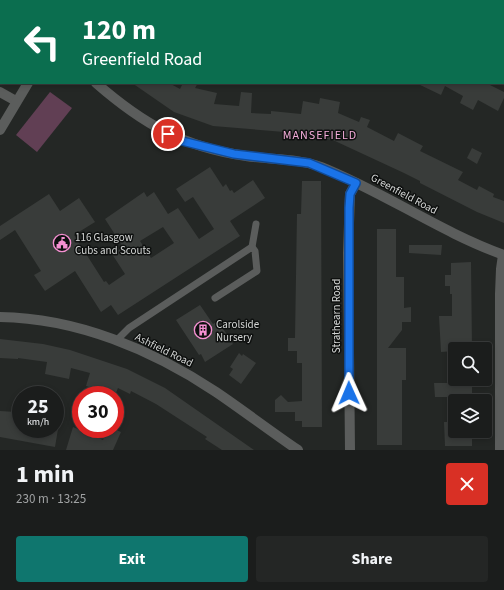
<!DOCTYPE html>
<meta charset="utf-8">
<style>
body{margin:0;font-family:"Source Sans 3",sans-serif;background:#242625;color:#f1f3f6;height:100vh;display:flex;flex-direction:column;font-size:15px;white-space:nowrap}
*{box-sizing:border-box;margin:0}
p{font-size:13px;color:#a0a2a3}
.icon{flex:none;width:22px;height:22px;fill:none;stroke:currentColor;stroke-width:2;stroke-linecap:round;stroke-linejoin:round}
.map{position:relative;height:450px;overflow:hidden}
.drawer{display:flex;flex-direction:column;background:#1b1d1c;flex:1}
.drawer>*{flex:none}
.banner{position:absolute;left:0px;top:0px;width:504px;height:84px;box-shadow:0 2px 6px #0003,0 0 0 1px #393b3b;background:#0b6e4f;color:#fff;overflow:hidden}
.buttons{position:absolute;left:448px;top:342px;display:grid;gap:8px}
.buttons a{display:grid;place-items:center;width:44px;height:44px;border-radius:4px;background:#1b1d1c;box-shadow:0 2px 6px #0003,0 0 0 1px #393b3b;font-size:20px}
.speed{position:absolute;left:12px;top:386px;display:flex;gap:8px;font-size:20px;font-weight:700;text-align:center}
.speed>*{display:grid;place-content:center;width:52px;height:52px;border-radius:50%;background:#1b1d1c;box-shadow:0 2px 6px #0003,0 0 0 1px #393b3b;line-height:1}
.speed small{font-size:10px;font-weight:400}
.speed .limit{border:6px solid #d22;background:#fff;color:#111}
.pin{position:absolute;display:grid;place-items:center;width:34px;height:34px;color:#fff;margin:-17px;border:2px solid #fff;border-radius:50%;box-shadow:0 1px 4px #0007}
.me{position:absolute;width:44px;margin:-22px;rotate:359deg;stroke-linejoin:round;filter:drop-shadow(0 0 3px #0008)}
.turn{display:flex;align-items:center;gap:14px;height:84px;padding:0 16px;font-size:18px}
.turn .icon{width:52px;height:52px;stroke-width:2.5}
.turn b{display:block;font-size:28px;line-height:34px}
.round{display:grid;place-items:center;flex:none;width:42px;height:42px;border-radius:4px;background:#242625}
.head{display:flex;align-items:center;justify-content:space-between;height:68px;padding:0 16px}
h1{font-size:24px;font-weight:700;line-height:30px}
.action{display:flex;gap:8px;margin-top:auto;padding:8px 16px}
.action a{flex:1;height:46px;border-radius:4px;background:#0f766e;color:#fff;font-size:16px;font-weight:700;line-height:46px;text-align:center}
.action a+a{background:#242625;color:#f1f3f6}
.map>svg:first-child{display:block}
.green{fill:#613f54}
.building{fill:#393c3a;fill-rule:evenodd}
.lines{fill:none;stroke-linecap:round;stroke-linejoin:round}
.path{stroke:#6d6f6e;stroke-width:2;stroke-dasharray:2 3;stroke-linecap:butt}
.service{stroke:#5b5d5c;stroke-width:7}
.minor{stroke:#5b5d5c;stroke-width:10}
.route-casing{stroke:#114b97;stroke-width:10}
.route{stroke:#1a73e8;stroke-width:7}
.labels{text-anchor:middle;dominant-baseline:central;stroke-width:3;stroke-linejoin:round;paint-order:stroke}
.street-label{font-size:11px;fill:#d4d6d5;stroke:#0e100f}
.poi-label{font-size:11px;fill:#d4d6d5;stroke:#0e100f;text-anchor:start}
.neighbourhood-label{font-size:12px;letter-spacing:1px;fill:#f4acd9;stroke:#0e100f}
</style>
<div class="map">
<svg width="504" height="450" viewBox="0 0 504 450">
<rect width="100%" height="100%" fill="#242725"/>
<!-- green -->
<path class="green" d="M50 92 72 108 37 152 16 135Z"/>
<!-- building -->
<g class="building">
<path d="M132 83H169L180 89 183 83H198L195 88 217 93 214 104 239 106 241 92 252 93 251 113 271 114V111L301 114 303 101 319 104 320 98 340 102 338 113 359 122 361 117 370 120 367 127 394 141 398 133 423 146 420 151 463 172 458 180 477 190 479 186 494 194 493 197 504 201V223L477 212 420 183V181L404 173 335 141 308 134 213 126 174 112Z"/>
<path d="M416 83H486L504 92V98L498 111 478 100 473 110 460 103 463 96 445 86 441 95Z"/>
<path d="M472 148 482 153 477 164 467 158Z"/>
<path d="M210 167 223 187 226 184 230 191 232 190 234 193 253 180 265 198 230 221 240 236 118 315 111 305 101 312 75 271 45 291 34 275 41 271 15 230 0 240V226L49 194 60 211 79 198 95 222 74 235 104 282 106 281 109 285 125 274 112 254 123 247 105 219 144 192 147 197 154 192 168 214 178 208 199 239 214 229 193 197 185 202 176 189ZM163 227 174 243 151 258 140 241Z"/>
<path d="M302 181H321L322 427H302V421H295V412H275V400L281 395 288 402 302 401V363H297V351H288V338H295L297 214H301Z"/>
<path d="M377 229H396V277H404V308L411 307V322H402V330L388 348H406V380H402V445H377Z"/>
<path d="M409 245H442L441 255 409 253Z"/>
<path d="M471 262 472 349H455V351L441 352 439 316H452V294H450V286H445V275H451V263Z"/>
<path d="M200 305 213 324 218 321 233 344 205 362 201 354 199 355 176 320Z"/>
<path d="M0 339 43 344 70 350 127 369 165 388 254 450H222L205 439 207 437 156 404 131 391 130 394 118 388 115 395 86 386 90 373 71 368 69 379 45 374 47 362 18 358V359L0 358Z"/>
<path d="M239 353 242 356 243 354 256 363 241 384 229 375 233 369 230 367Z"/>
<path d="M449 379H472V401H449V397H435L434 383H449Z"/>
<path d="M0 411 16 412 15 419 21 421V429H58L55 447 0 437Z"/>
<path d="M444 422H455V431H472V446H445Z"/>
<path d="M73 427 103 440 108 429H114L121 432 113 450H66Z"/>
</g>
<g class="lines">
<!-- path -->
<g class="path">
<path d="M18 0 19 1"/>
<path d="M221 1 222 0"/>
</g>
<!-- service -->
<g class="service">
<path d="M240 1 243 0"/>
<path d="M252 247 256 224"/>
<path d="M116 341 129 328 252 247 255 251 257 271 215 298"/>
</g>
<!-- minor -->
<g class="minor">
<path d="M372 0 373 1"/>
<path d="M468 0V1"/>
<path d="M96 1V0"/>
<path d="M503 69 504 70"/>
<path d="M96 83C143 124 183 147 246 156 271 160 297 158 321 167 384 192 440 232 504 255"/>
<path d="M0 92 16 101"/>
<path d="M0 130 28 83"/>
<path d="M0 317C77 318 153 350 216 392 244 411 270 431 298 450"/>
<path d="M350 450 348 253 350 194 356 183"/>
<path d="M500 450V294L501 269 503 255"/>
</g>
</g>
<g class="lines">
<defs>
<path id="route" d="M168 134 182 141 234 154 309 163 356 183 350 194 349 208V393"/>
</defs>
<!-- route casing -->
<use href="#route" class="route-casing"/>
<!-- route -->
<use href="#route" class="route"/>
</g>
<!-- icons -->
<defs>
<symbol id="civic-ring" viewBox="-11 -11 22 22"><circle r="9.5" fill="#0e100f" stroke="#f590d1" stroke-width="1.5"/><path d="M-.6-6.5H3V-4.5H.6V-3L4-1V1h2V6H-6V1h2V-1L-.6-3ZM-1.2 2.5V6h2.4V2.5Z" fill="#f590d1"/></symbol>
<symbol id="building-ring" viewBox="-11 -11 22 22"><circle r="9.5" fill="#0e100f" stroke="#f590d1" stroke-width="1.5"/><path d="M-4-6H4V6H1V3H-1V6H-4ZM-2.5-4.3h1.7v1.8h-1.7ZM.8-4.3h1.7v1.8H.8ZM-2.5-1h1.7V.8h-1.7ZM.8-1h1.7V.8H.8Z" fill="#f590d1"/></symbol>
</defs>
<g fill-rule="evenodd">
<use href="#civic-ring" x="52" y="233" width="20" height="20"/>
<use href="#building-ring" x="193" y="320" width="20" height="20"/>
</g>
<g class="labels">
<!-- street labels -->
<g class="street-label">
<text transform="translate(404 194) rotate(28)">Greenfield Road</text>
<text transform="translate(336 316) rotate(-90)">Strathearn Road</text>
<text transform="translate(164 350) rotate(26)">Ashfield Road</text>
</g>
<!-- poi labels -->
<g class="poi-label">
<text x="75" y="237">116 Glasgow<tspan x="75" dy="13">Cubs and Scouts</tspan></text>
<text x="216" y="324">Carolside<tspan x="216" dy="13">Nursery</tspan></text>
</g>
<!-- neighbourhood labels -->
<g class="neighbourhood-label">
<text x="320" y="135">MANSEFIELD</text>
</g>
</g>
</svg>
<div class="buttons">
<a><svg class="icon" aria-label="search" viewBox="0 0 24 24"><circle cx="10" cy="10" r="6"/><path d="M15 15l6 6"/></svg></a>
<a><svg class="icon" aria-label="layers" viewBox="0 0 24 24"><path d="M12 4l9 5-9 5-9-5zM3 14l9 5 9-5"/></svg></a>
</div>
<div class="speed"><div>25<small>km/h</small></div><div class="limit">30</div></div>
<div class="pin" style="left:168px;top:134px;background:#d93025"><svg class="icon" aria-label="arrive" viewBox="0 0 24 24"><path d="M6 21V4h12l-3 4 3 4H6"/></svg></div>
<svg class="me" style="left:349px;top:393px" viewBox="-20 -20 40 40"><path d="M0-17L14 15 0 8-14 15z" fill="#1a73e8" stroke="#fff" stroke-width="4"/></svg>
<div class="banner">
<div class="turn"><svg class="icon" aria-label="left" viewBox="0 0 24 24"><path d="M17 20v-9H6M10 6l-5 5 5 5"/></svg><div><b>120 m</b>Greenfield Road</div></div>
</div>
</div>
<section class="drawer">
<div class="head"><div><h1>1 min</h1><p>230 m · 13:25</p></div><a class="round" style="background:#d93025;color:#fff"><svg class="icon" aria-label="close" viewBox="0 0 24 24"><path d="M6 6l12 12M18 6L6 18"/></svg></a></div>
<div class="action"><a>Exit</a><a>Share</a></div>
</section>
